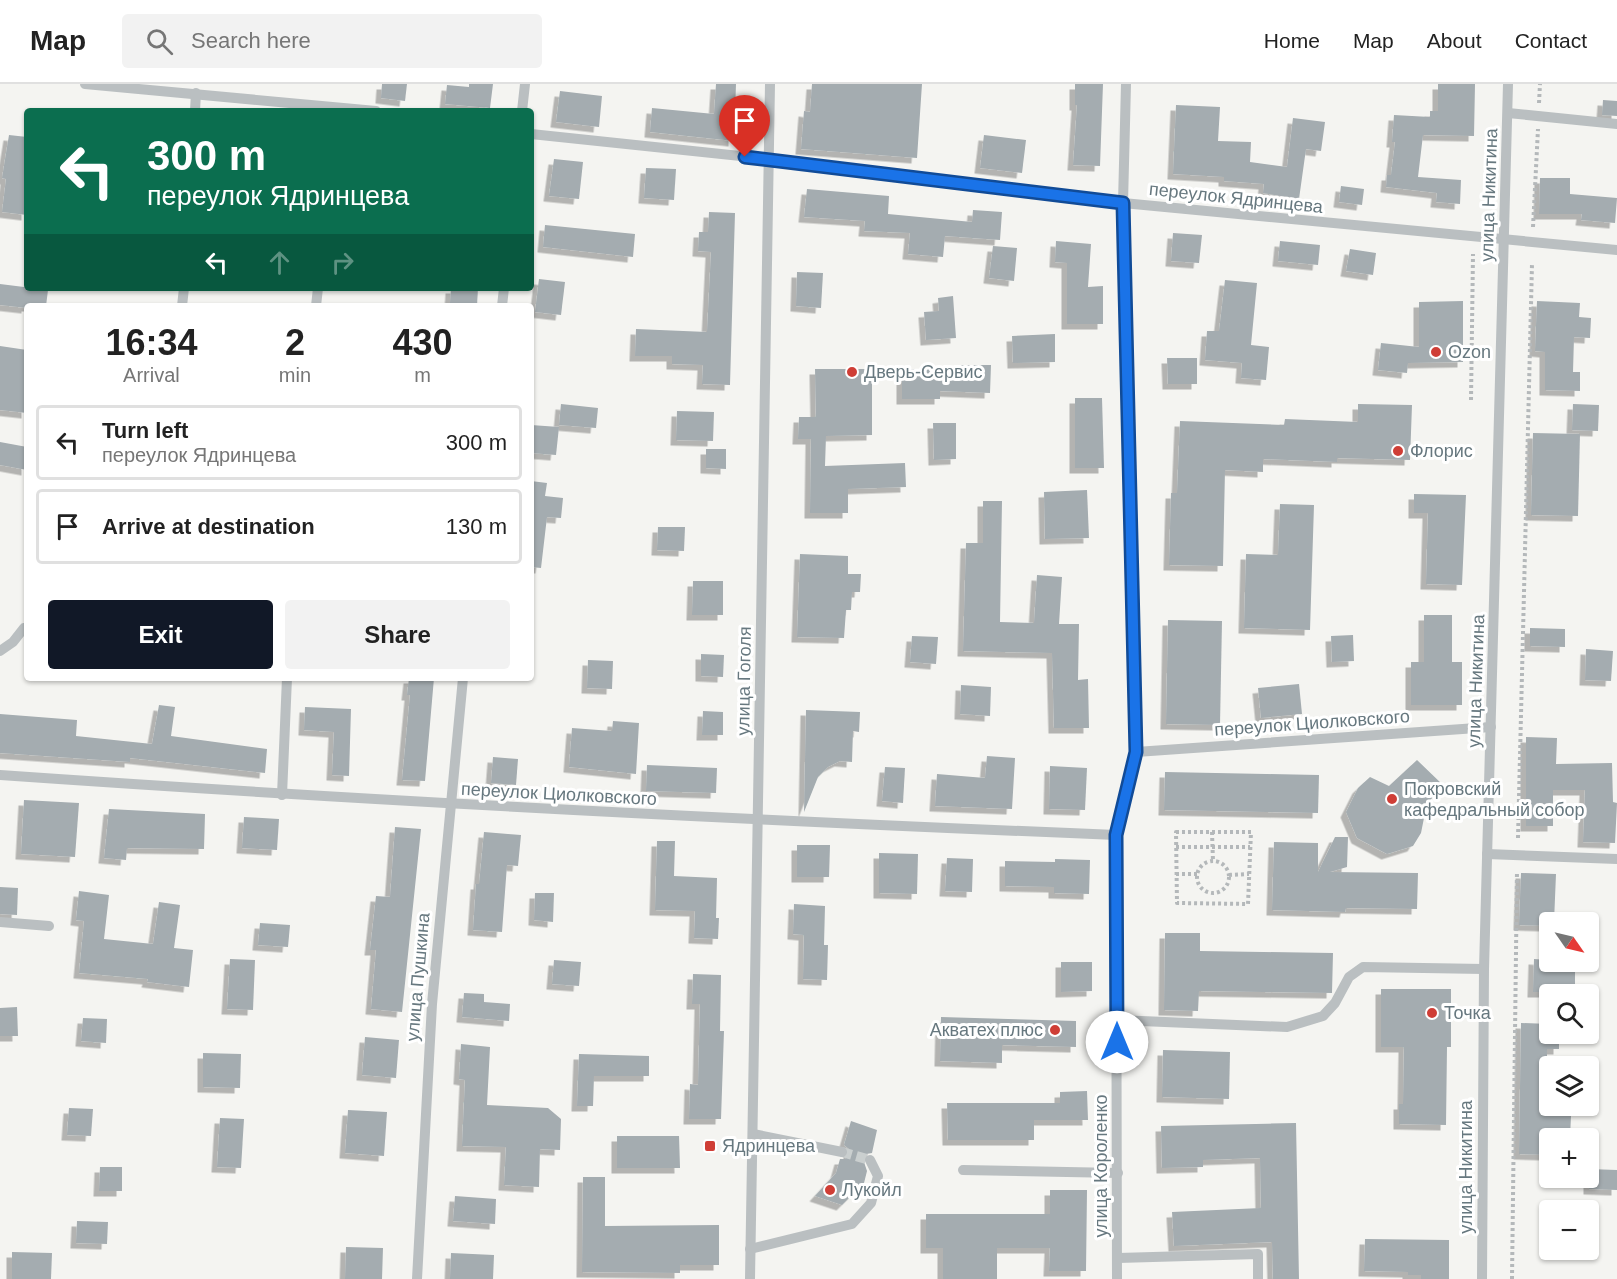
<!DOCTYPE html>
<meta charset="utf-8">
<style>
body{margin:0;font-family:Helvetica,sans-serif;background:#f2f2f2;color:#222;height:100vh;display:flex;flex-direction:column;font-size:22px;white-space:nowrap}
*{box-sizing:border-box;margin:0}
p{font-size:20px;color:#767676}
.icon{flex:none;width:33px;height:33px;fill:none;stroke:currentColor;stroke-width:2;stroke-linecap:round;stroke-linejoin:round}
.map{position:relative;flex:1;overflow:hidden}
.details{position:absolute;left:24px;top:219px;width:510px;height:378px;display:flex;flex-direction:column;background:#fff;border-radius:6px;box-shadow:0 2px 4px #0004}
.details>*{flex:none}
.top-card{position:absolute;left:24px;top:24px;width:510px;height:183px;border-radius:6px;box-shadow:0 2px 4px #0004;background:#0b6e4f;color:#fff;overflow:hidden}
.needle{width:39px;rotate:124deg}
.controls{position:absolute;left:1539px;top:828px;display:grid;gap:12px}
.controls a{display:grid;place-items:center;width:60px;height:60px;border-radius:6px;background:#fff;box-shadow:0 2px 4px #0004;font-size:30px}
.pin{position:absolute;display:grid;place-items:center;width:51px;height:51px;color:#fff;margin:-62px -26px;border-radius:50% 50% 50% 0;rotate:-45deg;box-shadow:0 0 6px #0007}
.pin .icon{rotate:45deg}
.me{position:absolute;width:66px;margin:-33px;rotate:0deg;stroke-linejoin:round;filter:drop-shadow(0 0 4px #0008)}
.turn{display:flex;align-items:center;gap:21px;height:126px;padding:0 24px;font-size:27px}
.turn .icon{width:78px;height:78px;stroke-width:2.5}
.turn b{display:block;font-size:42px;line-height:51px}
.lanes{display:flex;align-items:center;height:57px;padding:0 24px;background:#0003;justify-content:center;gap:30px;direction:ltr}
.lanes .off{opacity:.35}
.eta{display:flex;justify-content:space-evenly;align-items:center;height:102px;text-align:center}
.eta b{font-size:36px;font-weight:700;line-height:42px}
.cta{display:flex;gap:12px;margin-top:auto;padding:12px 24px}
.cta a{flex:1;height:69px;border-radius:6px;background:#111827;color:#fff;font-size:24px;font-weight:700;line-height:69px;text-align:center}
.cta a+a{background:#f2f2f2;color:#222}
ul{padding:0;list-style:none}
li{display:flex;align-items:center;gap:18px;height:75px;margin:0 12px 9px;padding:0 12px;border:3px solid #e0e0e0;border-radius:6px}
li div{flex:1}
li b{display:block;font-size:22px}
li em{font-style:normal}
header{display:flex;align-items:center;gap:36px;box-sizing:border-box;height:84px;padding:0 30px;background:#fff;border-bottom:2px solid #e0e0e0}
header strong{font-size:28px}
nav{display:flex;gap:33px;margin-inline-start:auto;font-size:21px}
.search{width:420px;height:54px;background:#f2f2f2;display:flex;align-items:center;gap:15px;box-sizing:border-box;padding:0 21px;border-radius:6px;color:#767676;font-size:22px}
.map>svg:first-child{display:block}
.building{fill:#a4acb0;filter:url(#shadow)}
.lines{fill:none;stroke-linecap:round;stroke-linejoin:round}
.minor-tunnel{stroke:#cacfcf;stroke-width:10;stroke-dasharray:10 5;stroke-linecap:butt}
.path{stroke:#b4b8ba;stroke-width:4;stroke-dasharray:3 3;stroke-linecap:butt}
.minor{stroke:#babfc1;stroke-width:10}
.route-casing{stroke:#114b97;stroke-width:15}
.route{stroke:#1a73e8;stroke-width:10}
.poi-dot{fill:#cf3e36;stroke:#fff;stroke-width:2}
.labels{text-anchor:middle;dominant-baseline:central;stroke-width:6;stroke-linejoin:round;paint-order:stroke}
.street-label{font-size:18px;fill:#67787f;stroke:#fff}
.poi-label{font-size:18px;fill:#67787f;stroke:#fff;text-anchor:start}
</style>
<header>
<strong>Map</strong>
<div class="search"><svg class="icon" aria-label="search" viewBox="0 0 24 24"><circle cx="10" cy="10" r="6"/><path d="M15 15l6 6"/></svg>Search here</div>
<nav><a>Home</a><a>Map</a><a>About</a><a>Contact</a></nav>
</header>
<div class="map">
<svg width="1617" height="1195" viewBox="0 0 1617 1195">
<defs>
<filter id="shadow"><feDropShadow dx="-5.5" dy="5.5" stdDeviation="0" flood-color="#0004"/></filter>
</defs>
<rect width="100%" height="100%" fill="#f4f4f1"/>
<!-- building -->
<g class="building">
<path d="M382 0H407L405 17 381 14Z"/>
<path d="M469 0H493L490 24 445 20 447 1 469 3Z"/>
<path d="M716 0H736L734 57 650 48 652 24 714 30Z"/>
<path d="M812 0H922L917 74 801 65 804 27 810 28Z"/>
<path d="M1075 0H1103L1100 82 1073 81 1077 21H1075Z"/>
<path d="M1438 0H1475L1474 52 1423 51 1418 93 1461 96 1460 120 1436 118 1437 109 1386 103 1387 91H1391L1395 58H1392L1394 31 1430 33V27H1438Z"/>
<path d="M560 7 602 12 599 43 556 38Z"/>
<path d="M1603 16 1617 17V32L1602 31Z"/>
<path d="M1176 21 1220 23 1218 57 1251 58 1250 78 1287 83 1293 34 1325 38 1321 67 1306 65 1299 115 1263 109 1264 100 1224 97V93L1173 90Z"/>
<path d="M9 51 27 53V131L2 128 6 95 2 94Z"/>
<path d="M984 51 1026 56 1022 89 980 84Z"/>
<path d="M554 75 583 78 579 115 549 112Z"/>
<path d="M646 84 676 85 674 116 644 114Z"/>
<path d="M1540 94H1570V110L1617 114 1615 139 1581 136 1582 130H1539Z"/>
<path d="M1341 102 1364 105 1362 121 1339 118Z"/>
<path d="M807 105 889 112 888 130 972 138 973 126 1002 128 1000 156 945 152 943 173 908 170 910 149 864 147 865 137 804 133Z"/>
<path d="M709 128 735 129 730 301 702 300 703 281 672 280V272H635L636 245 707 248 711 168 698 167 699 148H708Z"/>
<path d="M545 141 635 150 633 173 543 163Z"/>
<path d="M1173 149 1202 151 1199 179 1171 177Z"/>
<path d="M1056 157 1091 160 1088 203 1103 202V240H1067V179L1055 178Z"/>
<path d="M1280 157 1320 161 1318 181 1278 177Z"/>
<path d="M993 162 1017 164 1014 197 989 194Z"/>
<path d="M1350 165 1376 169 1373 191 1346 187Z"/>
<path d="M797 188 823 189 821 224 796 222Z"/>
<path d="M539 195 565 198 561 231 535 228Z"/>
<path d="M1225 196 1257 199 1251 261 1269 263 1266 296 1241 294 1242 279 1205 276 1207 247H1219Z"/>
<path d="M0 200 48 206 46 222H27V224L0 221Z"/>
<path d="M451 204H478L477 222 450 219Z"/>
<path d="M953 212 956 254 926 256 924 228 939 227 938 214Z"/>
<path d="M1463 217V278L1408 279 1407 289 1378 286 1381 259 1419 263V218Z"/>
<path d="M1537 217 1580 219 1579 233 1591 234 1590 254 1574 253 1573 288H1580V307L1545 306V268L1535 267Z"/>
<path d="M1055 250V278L1013 279 1012 252Z"/>
<path d="M0 262 27 266V329L0 326Z"/>
<path d="M1167 274H1197V300H1168Z"/>
<path d="M961 281H991L990 309 940 307V315H902V285H961Z"/>
<path d="M815 285H872V351L826 352 825 382 905 379 906 403 848 405V429H810L811 355H798L799 333H816Z"/>
<path d="M1075 314H1102L1104 384H1075Z"/>
<path d="M561 320 598 324 596 344 559 341Z"/>
<path d="M1358 320 1412 321 1410 376 1337 374V378L1263 375V388L1225 386 1223 482 1169 481 1171 409H1177L1180 337 1284 341 1285 335 1358 338Z"/>
<path d="M1573 320 1599 321 1598 347 1572 346Z"/>
<path d="M677 327 714 328 713 357 676 356Z"/>
<path d="M933 339H956V375L934 376Z"/>
<path d="M531 341 559 343 556 371 531 369Z"/>
<path d="M1533 349 1580 350 1578 432 1531 431Z"/>
<path d="M0 358 27 363V386L0 381Z"/>
<path d="M706 365H726V385L706 384Z"/>
<path d="M531 397 547 399 545 412 563 414 561 434 547 433 541 484 531 483Z"/>
<path d="M1087 406 1089 454 1045 455 1044 408Z"/>
<path d="M1414 410 1466 411 1462 501 1426 500 1428 429H1414Z"/>
<path d="M983 417H1002L1000 538 1034 539 1037 491 1062 493 1059 540H1079L1078 596 1088 595 1089 644H1054L1052 569 963 567 966 459H983Z"/>
<path d="M1280 420 1314 421 1310 546 1244 544 1246 470 1278 471Z"/>
<path d="M658 443H685L684 467 657 466Z"/>
<path d="M800 470 848 472V490H861L860 508H852L851 526H846L844 554 797 553Z"/>
<path d="M693 497H723V531H692Z"/>
<path d="M1424 531H1452V578H1462V621H1411V578H1424Z"/>
<path d="M1168 536 1222 537 1220 641 1166 640Z"/>
<path d="M1530 544 1565 545V563L1530 562Z"/>
<path d="M1353 551 1354 577 1332 578 1331 552Z"/>
<path d="M912 552 938 553 936 580 910 578Z"/>
<path d="M1586 565 1613 567 1611 597 1585 596Z"/>
<path d="M701 570 724 571 723 593 701 592Z"/>
<path d="M588 576 613 577 612 605 587 604Z"/>
<path d="M409 594H434L425 697 402 696 410 611H407Z"/>
<path d="M1299 600 1302 630 1261 634 1258 604Z"/>
<path d="M961 601 991 603 990 632 960 630Z"/>
<path d="M159 621 175 623 171 652 267 665 265 689 130 674V678L0 669V630L77 636 76 652 152 660Z"/>
<path d="M305 623 351 625 349 692 332 691 334 648 304 646Z"/>
<path d="M806 626 860 628 859 648 853 647 852 678 840 677 828 683 818 693 804 728Z"/>
<path d="M703 627 723 628V651H702Z"/>
<path d="M613 637 639 639 636 690 569 683 572 644 612 647Z"/>
<path d="M1526 653 1557 654 1556 680 1612 679 1613 718 1617 719 1615 759 1583 758 1585 706H1553V742H1526Z"/>
<path d="M987 672 1015 674 1012 725 935 722 937 690 985 694Z"/>
<path d="M493 673 518 675 516 701 491 699Z"/>
<path d="M1417 676 1443 701 1422 726 1424 734 1421 749 1413 762 1387 770 1357 754 1346 728 1358 704 1370 693 1389 702Z"/>
<path d="M647 681 717 684 716 709 646 707Z"/>
<path d="M1050 682 1087 684 1085 726 1049 725Z"/>
<path d="M885 683 905 684 903 719 882 717Z"/>
<path d="M1165 688 1319 691 1318 729 1164 726Z"/>
<path d="M24 716 79 719 75 773 21 770Z"/>
<path d="M109 725 205 730 204 765 127 764 126 776 104 774Z"/>
<path d="M244 733 279 735 277 766 242 764Z"/>
<path d="M395 743 421 745 402 928 371 925 376 866H370L376 812 390 813Z"/>
<path d="M484 748 521 751 518 782 507 781 502 848 473 846 476 800H479Z"/>
<path d="M1335 753H1348L1347 783 1330 788 1418 789 1417 825 1346 824 1345 828 1272 826 1274 758 1318 759V788Z"/>
<path d="M657 757H675L674 792 717 794 716 834H719L718 855 694 854 695 827 655 826Z"/>
<path d="M797 761H830L829 793H797Z"/>
<path d="M879 769 918 770 917 810 879 809Z"/>
<path d="M947 774 973 775 972 808 945 807Z"/>
<path d="M1055 775 1090 776 1089 810 1054 809V803L1005 802V777L1055 778Z"/>
<path d="M1521 789 1556 790 1554 838H1550V842L1519 841Z"/>
<path d="M0 803 18 804 17 831 0 830Z"/>
<path d="M79 807 109 811 104 855 153 860 159 818 180 821 174 864 193 866 189 903 147 898 148 895 79 889 84 837 76 836Z"/>
<path d="M535 809H554L553 838 534 836Z"/>
<path d="M794 820 825 822 824 861H828L827 896 803 895 804 851 793 850Z"/>
<path d="M260 839 290 841 288 863 258 861Z"/>
<path d="M1165 849H1200V867L1333 869 1332 909 1199 907 1198 927 1164 926Z"/>
<path d="M230 875 255 876 253 926 227 925Z"/>
<path d="M1534 875 1575 878V908H1533Z"/>
<path d="M554 876 581 878 579 902 552 900Z"/>
<path d="M1061 878H1092V907L1061 908Z"/>
<path d="M693 890 721 891 720 947H724L721 1035H689L690 1000 698 1001 700 920H692Z"/>
<path d="M1381 905H1451V963H1447L1446 1041 1399 1040V1020H1403L1404 963H1381Z"/>
<path d="M464 909 484 910V918L510 920 509 937 462 933Z"/>
<path d="M17 923 18 952H0V924Z"/>
<path d="M941 933 1076 937V963L1002 961V979L940 977Z"/>
<path d="M83 934 107 935 106 959 81 957Z"/>
<path d="M1521 939 1550 940V950H1559V965H1547V1031L1571 1032 1570 1054H1550V1071L1519 1070Z"/>
<path d="M365 953 399 956 396 994 362 991Z"/>
<path d="M461 960 490 963 487 1021 548 1024 561 1035 560 1066 540 1065 539 1103 504 1101 506 1063 462 1062 465 996 459 995Z"/>
<path d="M1163 966 1230 968 1229 1015 1162 1013Z"/>
<path d="M203 969 241 970 240 1004 203 1003Z"/>
<path d="M579 970 649 972V992H594L593 1022H577Z"/>
<path d="M1087 1007 1088 1036H1034V1056H948L947 1019H1060V1008Z"/>
<path d="M69 1024 93 1025 91 1052 67 1051Z"/>
<path d="M348 1026 387 1028 384 1072 345 1069Z"/>
<path d="M220 1034 244 1035 241 1084 217 1083Z"/>
<path d="M851 1037 877 1046 872 1069 866 1070 863 1075 867 1087 864 1099 842 1121 815 1112 836 1089 840 1075H845L849 1070V1065L844 1061Z"/>
<path d="M1296 1039 1299 1195H1273L1272 1158 1174 1162 1172 1128 1261 1124 1260 1074 1203 1076V1083L1162 1084 1161 1042Z"/>
<path d="M617 1052H679L680 1084H617Z"/>
<path d="M100 1083H122V1107H99Z"/>
<path d="M1589 1085 1617 1086V1106L1589 1105Z"/>
<path d="M583 1093H605V1142L719 1141V1181H680V1189L582 1188Z"/>
<path d="M1050 1106H1087L1086 1187H1049L1050 1164H997V1195H943V1164H926V1130H1050Z"/>
<path d="M455 1112 496 1115 495 1140 453 1137Z"/>
<path d="M77 1137 108 1138 107 1160 76 1159Z"/>
<path d="M1365 1155 1449 1156V1195H1421V1191H1408V1188L1364 1187Z"/>
<path d="M346 1163 383 1164 382 1195H345Z"/>
<path d="M12 1168 52 1169 51 1195H12Z"/>
<path d="M451 1169 494 1171 493 1195H450Z"/>
</g>
<g class="lines">
<!-- minor-tunnel -->
<path class="minor-tunnel" d="M842 1068 870 1076"/>
<!-- path -->
<g class="path">
<path d="M1539 19 1540 0"/>
<path d="M1533 143 1538 45"/>
<path d="M1471 316 1473 170"/>
<path d="M1176 748H1251L1248 820 1177 819Z"/>
<path d="M1212 748 1213 777"/>
<path d="M1518 754 1532 180"/>
<path d="M1176 763H1250"/>
<circle cx="1213" cy="793" r="16"/>
<path d="M1176 790H1197"/>
<path d="M1229 791 1249 790"/>
<path d="M1512 1195 1517 787"/>
</g>
<!-- minor -->
<g class="minor">
<path d="M85 0 376 27"/>
<path d="M195 27 196 9"/>
<path d="M522 27 525 0"/>
<path d="M1508 29 1617 40"/>
<path d="M531 50 769 75 1123 119 1617 166"/>
<path d="M182 222 184 204"/>
<path d="M316 222 318 204"/>
<path d="M502 222 504 204"/>
<path d="M0 567 13 558 24 544"/>
<path d="M1136 668 1491 643"/>
<path d="M0 691C372 717 744 736 1116 751"/>
<path d="M282 711 287 594"/>
<path d="M1487 770 1617 775"/>
<path d="M0 838 49 842"/>
<path d="M1117 936 1287 943 1323 932 1335 919 1349 893 1363 883 1484 885"/>
<path d="M753 1050 842 1068"/>
<path d="M963 1086 1118 1089"/>
<path d="M750 1165 852 1140 871 1119 878 1092 870 1076"/>
<path d="M1118 1174 1258 1170V1195"/>
<path d="M417 1195 432 920 463 594"/>
<path d="M750 1195 770 0"/>
<path d="M1117 1195 1116 751 1136 668 1123 119 1126 0"/>
<path d="M1482 1195 1484 885 1508 0"/>
</g>
</g>
<g class="lines">
<defs>
<path id="route" d="M745 73 1123 119 1136 668 1116 751 1117 958"/>
</defs>
<!-- route casing -->
<use href="#route" class="route-casing"/>
<!-- route -->
<use href="#route" class="route"/>
</g>
<!-- markers -->
<g class="poi-dot">
<circle cx="1436" cy="268" r="6"/>
<circle cx="852" cy="288" r="6"/>
<circle cx="1398" cy="367" r="6"/>
<circle cx="1392" cy="715" r="6"/>
<circle cx="1432" cy="929" r="6"/>
<circle cx="1055" cy="946" r="6"/>
<rect x="704" y="1056" width="12" height="12" rx="3"/>
<circle cx="830" cy="1106" r="6"/>
</g>
<g class="labels">
<!-- street labels -->
<g class="street-label">
<text transform="translate(1489 111) rotate(-88)">улица Никитина</text>
<text transform="translate(1236 114) rotate(6)">переулок Ядринцева</text>
<text transform="translate(744 597) rotate(-89)">улица Гоголя</text>
<text transform="translate(1476 597) rotate(-88)">улица Никитина</text>
<text transform="translate(1312 639) rotate(-4)">переулок Циолковского</text>
<text transform="translate(559 710) rotate(3)">переулок Циолковского</text>
<text transform="translate(418 893) rotate(-85)">улица Пушкина</text>
<text transform="translate(1101 1082) rotate(-90)">улица Короленко</text>
<text transform="translate(1466 1083) rotate(-90)">улица Никитина</text>
</g>
<!-- poi labels -->
<g class="poi-label">
<text x="1448" y="268">Ozon</text>
<text x="864" y="288">Дверь-Сервис</text>
<text x="1410" y="367">Флорис</text>
<text x="1404" y="705">Покровский<tspan x="1404" dy="21">кафедральный собор</tspan></text>
<text x="1444" y="929">Точка</text>
<text x="1043" y="946" text-anchor="end">Акватех плюс</text>
<text x="722" y="1062">Ядринцева</text>
<text x="842" y="1106">Лукойл</text>
</g>
</g>
</svg>
<div class="controls">
<a><svg class="needle" viewBox="-14 -14 28 28"><path d="M0-13l5 13h-10z" fill="#e53935"/><path d="M0 13l5-13h-10z" fill="#767676"/></svg></a>
<a><svg class="icon" aria-label="search" viewBox="0 0 24 24"><circle cx="10" cy="10" r="6"/><path d="M15 15l6 6"/></svg></a>
<a><svg class="icon" aria-label="layers" viewBox="0 0 24 24"><path d="M12 4l9 5-9 5-9-5zM3 14l9 5 9-5"/></svg></a>
<a>+</a>
<a>−</a>
</div>
<div class="pin" style="left:745px;top:73px;background:#d93025"><svg class="icon" aria-label="arrive" viewBox="0 0 24 24"><path d="M6 21V4h12l-3 4 3 4H6"/></svg></div>
<svg class="me" style="left:1117px;top:958px" viewBox="-20 -20 40 40"><circle r="19" fill="#fff"/><path d="M0-13L10 11 0 6-10 11z" fill="#1a73e8"/></svg>
<div class="top-card">
<div class="turn"><svg class="icon" aria-label="left" viewBox="0 0 24 24"><path d="M17 20v-9H6M10 6l-5 5 5 5"/></svg><div><b>300 m</b>переулок Ядринцева</div></div>
<div class="lanes"><svg class="icon" aria-label="left" viewBox="0 0 24 24"><path d="M17 20v-9H6M10 6l-5 5 5 5"/></svg><svg class="icon off" aria-label="ahead" viewBox="0 0 24 24"><path d="M12 20V5M6 11l6-6 6 6"/></svg><svg class="icon off" aria-label="right" viewBox="0 0 24 24"><path d="M7 20v-9h11M14 6l5 5-5 5"/></svg></div>
</div>
<section class="details">
<div class="eta">
<div><b>16:34</b><p>Arrival</p></div>
<div><b>2</b><p>min</p></div>
<div><b>430</b><p>m</p></div>
</div>
<ul>
<li><svg class="icon" aria-label="left" viewBox="0 0 24 24"><path d="M17 20v-9H6M10 6l-5 5 5 5"/></svg><div><b>Turn left</b><p>переулок Ядринцева</p></div><em>300 m</em></li>
<li><svg class="icon" aria-label="arrive" viewBox="0 0 24 24"><path d="M6 21V4h12l-3 4 3 4H6"/></svg><div><b>Arrive at destination</b></div><em>130 m</em></li>
</ul>
<div class="cta"><a>Exit</a><a>Share</a></div>
</section>
</div>
